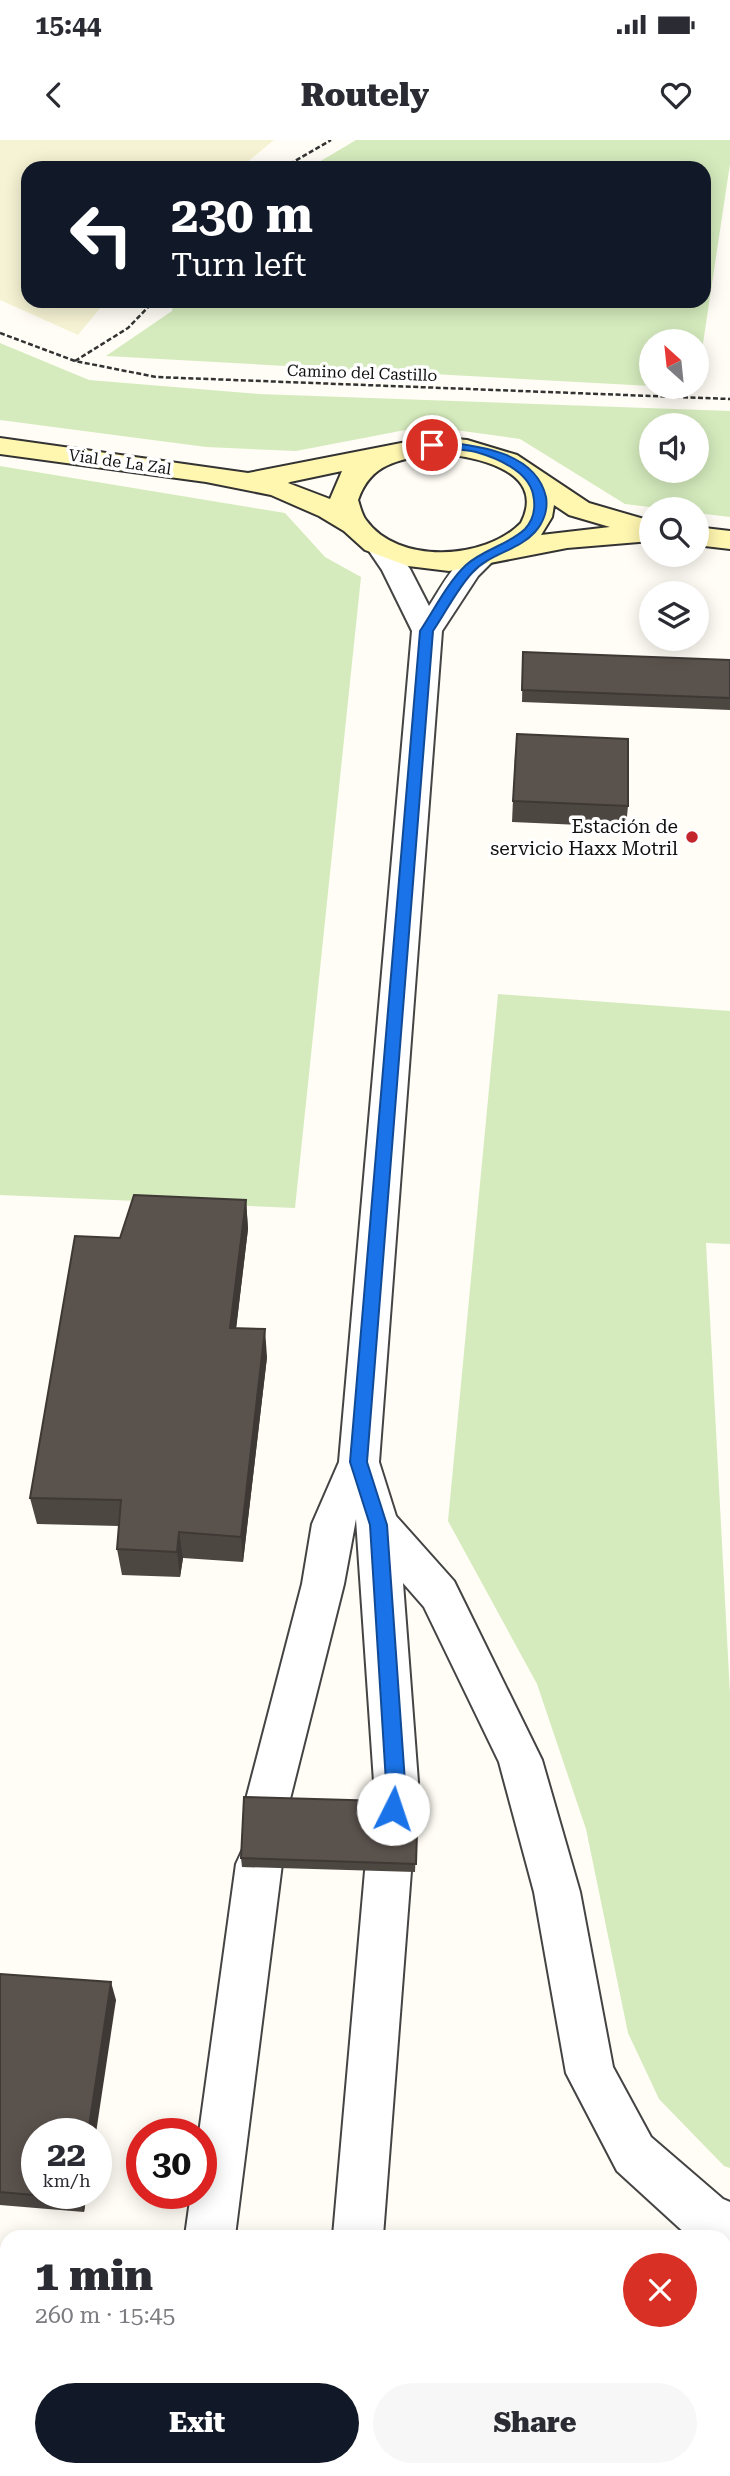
<!DOCTYPE html>
<meta charset="utf-8">
<style>
body{margin:0;font-family:"Roboto Serif",serif;background:#f7f7f7;color:#2b2b33;height:100vh;display:flex;flex-direction:column;font-size:26px;white-space:nowrap}
*{box-sizing:border-box;margin:0}
p{font-size:23px;color:#7c7c81}
.icon{flex:none;width:38px;height:38px;fill:none;stroke:currentColor;stroke-width:2;stroke-linecap:round;stroke-linejoin:round}
.map{position:relative;flex:1;overflow:hidden}
.drawer{position:absolute;left:0px;top:2090px;width:732px;height:247px;display:flex;flex-direction:column;background:#fff;border-radius:21px 21px 0 0;box-shadow:0 4px 18px #0003}
.drawer>*{flex:none}
.banner{position:absolute;left:21px;top:21px;width:690px;height:147px;border-radius:21px;box-shadow:0 4px 18px #0003;background:#111827;color:#fff;overflow:hidden}
.needle{width:46px;rotate:333deg}
.tools{position:absolute;left:639px;top:189px;display:grid;gap:14px}
.tools a{display:grid;place-items:center;width:70px;height:70px;border-radius:50%;background:#fff;box-shadow:0 4px 18px #0003;font-size:35px}
.speed{position:absolute;left:21px;top:1978px;display:flex;gap:14px;font-size:35px;font-weight:700;text-align:center}
.speed>*{display:grid;place-content:center;width:91px;height:91px;border-radius:50%;background:#fff;box-shadow:0 4px 18px #0003;line-height:1}
.speed small{font-size:18px;font-weight:400}
.speed .limit{border:10px solid #d22;background:#fff;color:#111}
.pin{position:absolute;display:grid;place-items:center;width:60px;height:60px;color:#fff;margin:-30px;border:4px solid #fff;border-radius:50%;box-shadow:0 2px 7px #0007}
.me{position:absolute;width:77px;margin:-38px;rotate:4deg;stroke-linejoin:round;filter:drop-shadow(0 0 5px #0008)}
.turn{display:flex;align-items:center;gap:24px;height:147px;padding:0 35px;font-size:32px}
.turn .icon{width:91px;height:91px;stroke-width:2.5}
.turn b{display:block;font-size:49px;line-height:60px}
.round{display:grid;place-items:center;flex:none;width:74px;height:74px;border-radius:37px;background:#f7f7f7}
.overview{display:flex;align-items:center;justify-content:space-between;height:119px;padding:0 35px}
h1{font-size:42px;font-weight:800;line-height:52px}
.primary-button{display:flex;gap:14px;margin-top:auto;padding:14px 35px}
.primary-button a{flex:1;height:80px;border-radius:42px;background:#111827;color:#fff;font-size:28px;font-weight:800;line-height:80px;text-align:center}
.primary-button a+a{background:#f7f7f7;color:#2b2b33}
.status{display:flex;justify-content:space-between;align-items:center;height:49px;padding:0 35px;background:#fff;direction:ltr}
.status svg{height:19px;fill:currentColor}
header{display:flex;justify-content:space-between;align-items:center;height:91px;padding:0 35px;background:#fff;font-size:32px;font-weight:800}
.map>svg:first-child{display:block}
.farmland{fill:#f6f3d4}
.green{fill:#d5ebbd;fill-rule:evenodd}
.lines{fill:none;stroke-linecap:round;stroke-linejoin:round}
.street-casing{stroke:#444;stroke-width:4}
.secondary-casing{stroke:#333;stroke-width:4}
.path{stroke:#333;stroke-width:2.5;stroke-dasharray:5 2.5;stroke-linecap:butt}
.street{fill:#fff;fill-rule:evenodd}
.secondary{fill:#fff6b0;fill-rule:evenodd}
.wall{fill:#4d4742}
.shaded-wall{fill:#3f3936}
.building{fill:#5a524d;stroke:#3f3936;stroke-width:2}
.route{fill:#1a73e8;stroke:#114b97;stroke-width:2}
.poi-dot{fill:#c4262e;stroke:#fff;stroke-width:2.5}
.labels{text-anchor:middle;dominant-baseline:central;stroke-width:7;stroke-linejoin:round;paint-order:stroke}
.far-street-label{font-size:16px;fill:#111;stroke:#fff}
.poi-label{font-size:19px;fill:#111;stroke:#fff;text-anchor:end}
</style>
<div class="status"><b>15:44</b><svg viewBox="0 0 49 12"><path d="M0 12V9h3v3zM5 12V6h3v6zM10 12V3h3v9zM15 12V0h3v12zM26 1h20v11H26zM47 4h2v5h-2z"/></svg></div>
<header><svg class="icon" aria-label="back" viewBox="0 0 24 24"><path d="M15 5l-7 7 7 7"/></svg>Routely<svg class="icon" aria-label="heart" viewBox="0 0 24 24"><path d="M12 20l-8-8c-3-5 5-10 8-4 3-6 11-1 8 4z"/></svg></header>
<div class="map">
<svg width="730" height="2336" viewBox="0 0 730 2336">
<rect width="100%" height="100%" fill="#fffdf5"/>
<!-- farmland -->
<path class="farmland" d="M0 0H274L240 28H28V161H106L78 195 0 160Z"/>
<!-- green -->
<g class="green">
<path d="M356 0H730V24L697 243 696 201H651V246L106 216 172 171 174 161H704V28H309Z"/>
<path d="M0 203 89 240 259 254 730 271V377L697 373 696 369H666L625 364 520 299 426 286 296 311 206 307 0 280ZM651 285H696V331H651Z"/>
<path d="M0 326 285 373 325 417 361 437 295 1068 0 1055Z"/>
<path d="M498 854 730 871V1104L706 1103 730 1554V2028L724 2026 659 1959 628 1893 586 1689 537 1544 448 1381Z"/>
</g>
<g class="lines">
<defs>
<g id="street">
<path d="M381 399 391 402 410 429 429 466C444 444 462 402 494 410L498 416 478 436 442 491 379 1322 396 1376 454 1441 542 1620 580 1752 613 1927 651 1997 723 2059 730 2062V2113L724 2111V2096L687 2095 617 2031 566 1933 534 1752 499 1622 424 1467 403 1443 418 1642 415 1669 409 1684 393 1690 377 1684 371 1669 374 1642 356 1379 344 1444 289 1663 283 1678 267 1684 251 1678 245 1663 302 1444 312 1384 339 1322 412 491 382 430 367 408 371 402Z"/>
<path d="M259 1702 275 1709 282 1724 235 2096H185L191 2053H201V1993H199L236 1724 243 1709Z"/>
<path d="M388 1709 404 1715 411 1731 383 2096H333L365 1731 372 1715Z"/>
<path d="M0 2210 7 2212V2264L0 2262Z"/>
<path d="M70 2329H124L126 2336H72Z"/>
<path d="M414 2329H468L467 2336H413Z"/>
<path d="M593 2329H654L657 2336H596Z"/>
</g>
<g id="secondary">
<path d="M432 297 467 300 517 315 589 363 644 379 647 384 651 383V401L567 408 449 431 408 426 365 410 344 391 319 376 271 355 206 342 0 314V298L248 333ZM432 313C469 315 549 328 521 383 485 420 398 425 366 380 362 375 360 366 358 360 371 323 397 321 432 313ZM342 331 330 359 288 343 290 342ZM554 365 569 375 610 387 541 395 552 377Z"/>
<path d="M696 387 730 391V409L696 405Z"/>
</g>
</defs>
<!-- street casing -->
<use href="#street" class="street-casing"/>
<!-- secondary casing -->
<use href="#secondary" class="secondary-casing"/>
<!-- path -->
<g class="path">
<path d="M283 28 331 0"/>
<path d="M0 193 75 221 156 237 730 259"/>
<path d="M75 221 128 188 154 161"/>
</g>
<!-- street -->
<use href="#street" class="street"/>
<!-- secondary -->
<use href="#secondary" class="secondary"/>
</g>
<!-- wall -->
<g class="wall">
<path d="M523 512 730 520V570L522 562Z"/>
<path d="M515 615 628 666 626 687 512 682Z"/>
<path d="M246 1060 248 1089 236 1188 267 1217 243 1422 183 1418 180 1437 122 1435 117 1409 119 1386 37 1384 30 1358 120 1098Z"/>
<path d="M418 1662 415 1732 242 1727 241 1718Z"/>
<path d="M0 1834 116 1860 37 2053H87L84 2072 0 2065Z"/>
</g>
<!-- shaded-wall -->
<g class="shaded-wall">
<path d="M246 1060 248 1089 233 1215 230 1188Z"/>
<path d="M265 1189 267 1217 243 1422 241 1397Z"/>
<path d="M179 1392 183 1418 180 1437 177 1412Z"/>
<path d="M111 1842 116 1860 96 1993H88Z"/>
<path d="M79 2053H87L84 2072 78 2059Z"/>
</g>
<!-- building -->
<g class="building">
<path d="M523 512 730 520V558L522 550Z"/>
<path d="M517 594 628 599V666L513 661Z"/>
<path d="M134 1055 246 1060 230 1188 265 1189 241 1397 179 1392 177 1412 117 1409 121 1360 30 1358 75 1096 120 1098Z"/>
<path d="M244 1657 418 1662 416 1724 241 1718Z"/>
<path d="M0 1834 111 1842 88 1993H37V2053H79L78 2059 0 2052Z"/>
</g>
<!-- route -->
<path class="route" d="M432 301C471 305 535 309 546 357 548 369 544 382 535 392 518 411 490 413 472 433 457 449 446 472 433 491L367 1322 387 1385 405 1642 399 1675 393 1678 386 1675 383 1669 386 1642 370 1385 350 1322 420 491C434 470 448 442 466 425 484 409 508 405 525 389 534 379 536 367 533 354 528 331 497 318 476 312 461 308 444 310 428 307V302Z"/>
<!-- markers -->
<circle class="poi-dot" cx="692" cy="697" r="7"/>
<g class="labels">
<!-- far-street labels -->
<g class="far-street-label">
<text transform="translate(362 233) rotate(2)">Camino del Castillo</text>
<text transform="translate(120 322) rotate(8)">Vial de La Zal</text>
</g>
<!-- poi labels -->
<g class="poi-label">
<text x="678" y="686">Estación de<tspan x="678" dy="22">servicio Haxx Motril</tspan></text>
</g>
</g>
</svg>
<div class="tools">
<a><svg class="needle" viewBox="-14 -14 28 28"><path d="M0-13l5 13h-10z" fill="#e53935"/><path d="M0 13l5-13h-10z" fill="#7c7c81"/></svg></a>
<a><svg class="icon" aria-label="sound" viewBox="0 0 24 24"><path d="M4 9h4l5-4v14l-5-4H4zM17 9q2 3 0 6"/></svg></a>
<a><svg class="icon" aria-label="search" viewBox="0 0 24 24"><circle cx="10" cy="10" r="6"/><path d="M15 15l6 6"/></svg></a>
<a><svg class="icon" aria-label="layers" viewBox="0 0 24 24"><path d="M12 4l9 5-9 5-9-5zM3 14l9 5 9-5"/></svg></a>
</div>
<div class="speed"><div>22<small>km/h</small></div><div class="limit">30</div></div>
<div class="pin" style="left:432px;top:305px;background:#d93025"><svg class="icon" aria-label="arrive" viewBox="0 0 24 24"><path d="M6 21V4h12l-3 4 3 4H6"/></svg></div>
<svg class="me" style="left:393px;top:1669px" viewBox="-20 -20 40 40"><circle r="19" fill="#fff"/><path d="M0-13L10 11 0 6-10 11z" fill="#1a73e8"/></svg>
<div class="banner">
<div class="turn"><svg class="icon" aria-label="left" viewBox="0 0 24 24"><path d="M17 20v-9H6M10 6l-5 5 5 5"/></svg><div><b>230 m</b>Turn left</div></div>
</div>
<section class="drawer">
<div class="overview"><div><h1>1 min</h1><p>260 m · 15:45</p></div><a class="round" style="background:#d93025;color:#fff"><svg class="icon" aria-label="close" viewBox="0 0 24 24"><path d="M6 6l12 12M18 6L6 18"/></svg></a></div>
<div class="primary-button"><a>Exit</a><a>Share</a></div>
</section>
</div>
